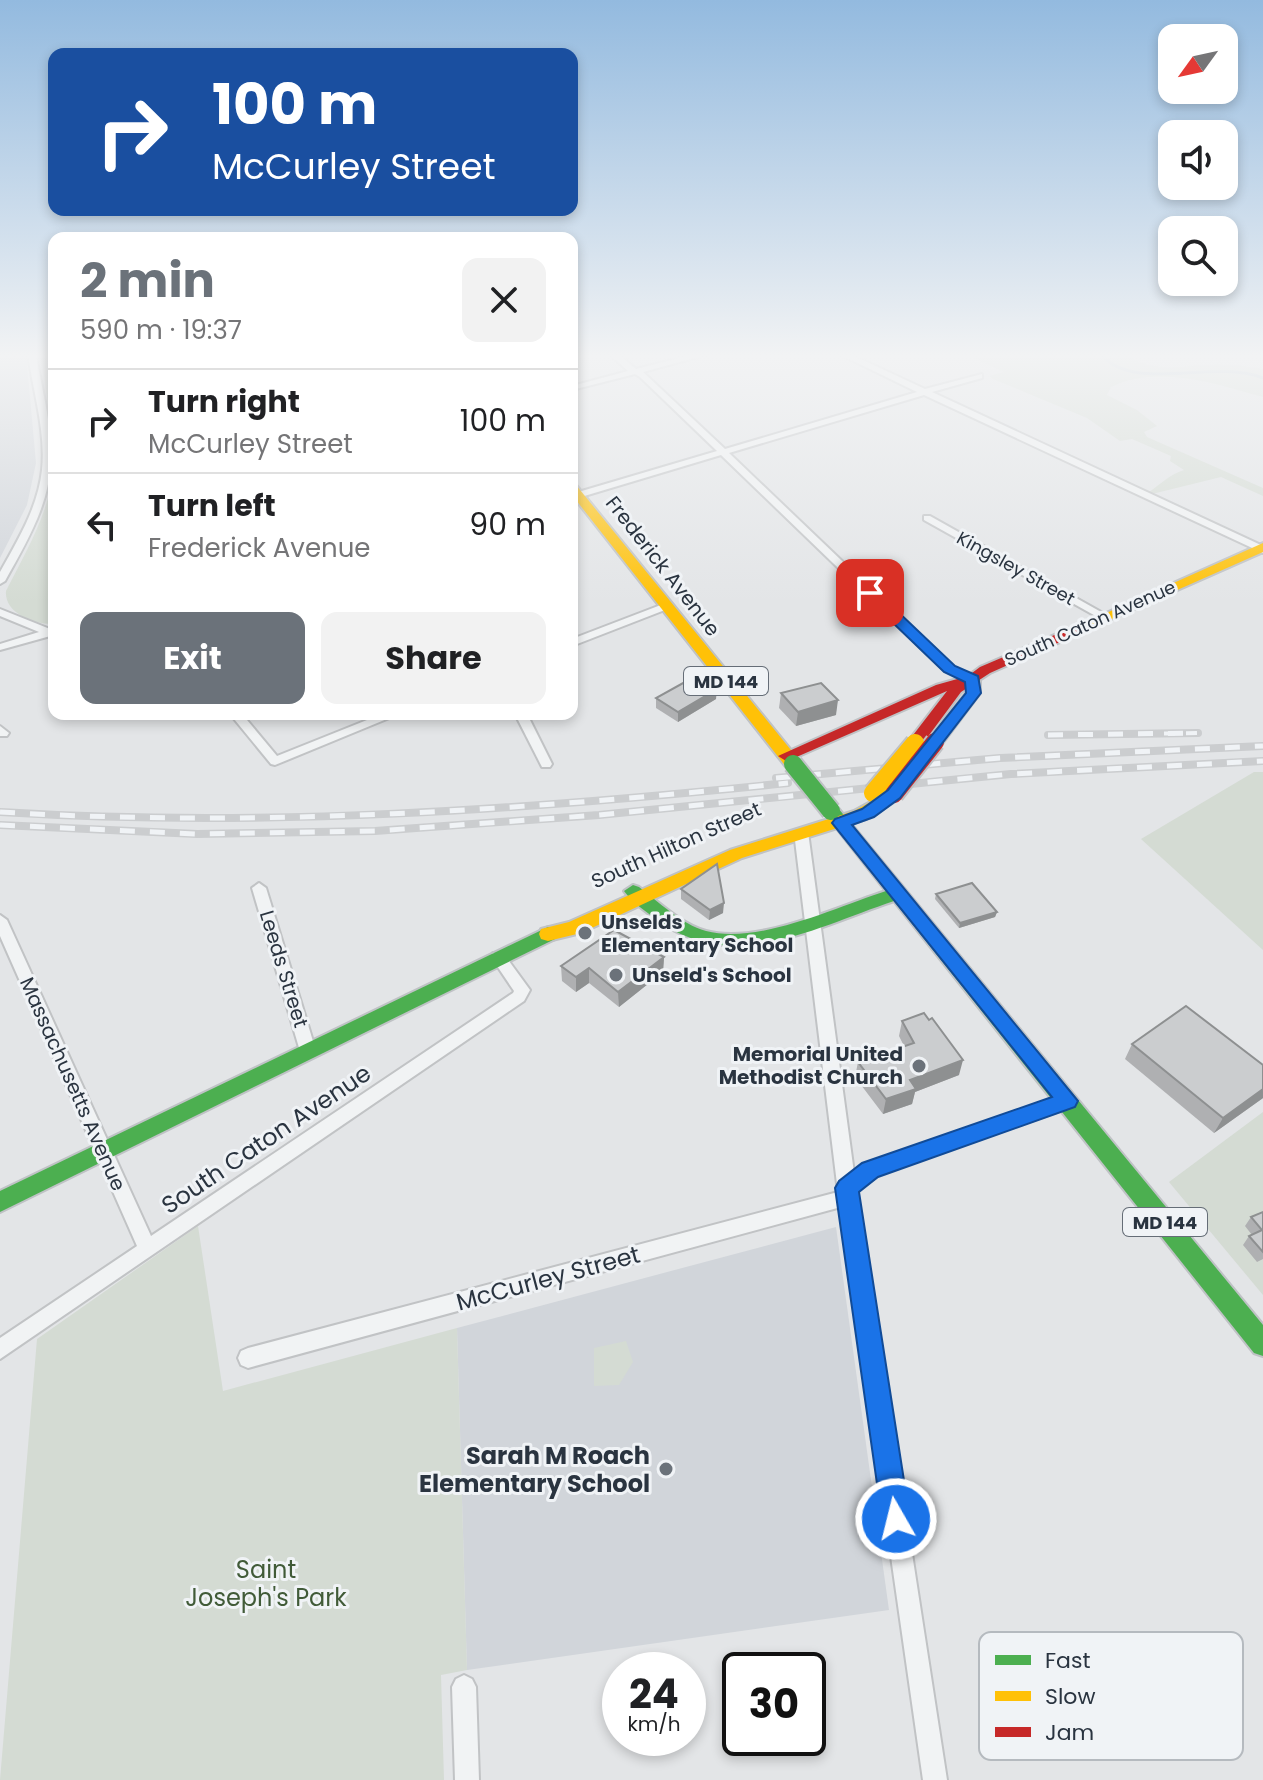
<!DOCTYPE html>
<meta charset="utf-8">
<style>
body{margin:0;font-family:Poppins,sans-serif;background:#f2f2f2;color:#202124;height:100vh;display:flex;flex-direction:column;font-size:30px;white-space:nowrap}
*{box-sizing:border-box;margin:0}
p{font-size:26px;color:#757577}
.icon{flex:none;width:44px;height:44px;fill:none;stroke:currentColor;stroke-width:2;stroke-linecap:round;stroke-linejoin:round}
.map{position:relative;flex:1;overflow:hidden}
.panel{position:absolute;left:48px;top:232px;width:530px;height:488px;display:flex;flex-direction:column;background:#fff;border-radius:16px;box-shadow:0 4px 12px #0003}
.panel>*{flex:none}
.hud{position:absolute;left:48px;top:48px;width:530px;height:168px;border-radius:16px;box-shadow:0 4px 12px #0003;background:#1a4fa0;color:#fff;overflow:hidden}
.needle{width:52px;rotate:237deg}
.fabs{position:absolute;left:1158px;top:24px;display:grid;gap:16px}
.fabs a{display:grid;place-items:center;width:80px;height:80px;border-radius:16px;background:#fff;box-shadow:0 4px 12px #0003;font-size:40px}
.speed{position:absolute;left:602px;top:1652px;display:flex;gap:16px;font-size:40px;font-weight:700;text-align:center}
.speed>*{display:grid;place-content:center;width:104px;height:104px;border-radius:50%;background:#fff;box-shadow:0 4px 12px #0003;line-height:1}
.speed small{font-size:20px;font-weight:400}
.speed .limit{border:4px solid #111;border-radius:12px;background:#fff;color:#111}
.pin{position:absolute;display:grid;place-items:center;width:68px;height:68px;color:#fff;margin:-34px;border-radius:16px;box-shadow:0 4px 12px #0006}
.me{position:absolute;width:88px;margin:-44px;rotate:352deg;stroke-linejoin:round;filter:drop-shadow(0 0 6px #0008)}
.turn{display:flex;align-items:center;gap:28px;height:168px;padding:0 32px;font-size:36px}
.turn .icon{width:104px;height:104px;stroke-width:2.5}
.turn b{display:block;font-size:56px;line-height:68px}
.round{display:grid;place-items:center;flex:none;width:84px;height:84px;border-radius:16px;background:#f2f2f2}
.overview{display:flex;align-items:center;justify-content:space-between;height:136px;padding:0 32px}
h1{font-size:48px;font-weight:700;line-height:60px;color:#6b727a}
.primary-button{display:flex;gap:16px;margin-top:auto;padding:16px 32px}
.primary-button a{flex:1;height:92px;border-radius:16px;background:#6b727a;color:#fff;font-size:32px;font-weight:700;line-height:92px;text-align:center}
.primary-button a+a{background:#f2f2f2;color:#202124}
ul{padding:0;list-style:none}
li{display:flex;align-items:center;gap:24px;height:104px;padding:0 32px;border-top:2px solid #e0e0e0}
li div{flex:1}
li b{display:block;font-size:30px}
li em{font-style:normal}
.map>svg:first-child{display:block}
.built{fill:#d1d5da}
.green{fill:#d4dbd3}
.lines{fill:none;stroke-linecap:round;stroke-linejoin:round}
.stream{stroke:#b3c3d1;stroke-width:3}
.street-casing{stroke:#c1c3c5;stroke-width:4}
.fast-casing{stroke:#bfc2c5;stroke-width:4}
.slow-casing{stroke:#bfc2c5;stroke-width:4}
.jam-casing{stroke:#bfc2c5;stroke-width:4}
.street{fill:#f1f3f4;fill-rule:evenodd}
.fast{fill:#4caf50;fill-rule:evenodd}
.slow{fill:#ffc107;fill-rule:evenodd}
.jam{fill:#c62828;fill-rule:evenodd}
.rail-far1-casing{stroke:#cbcdcf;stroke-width:6}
.rail-casing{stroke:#cbcdcf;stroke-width:8}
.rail-far1{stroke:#f0f3f6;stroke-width:4;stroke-dasharray:11;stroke-linecap:butt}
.rail{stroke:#f0f3f6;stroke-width:5;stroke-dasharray:15;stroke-linecap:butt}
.fast-bridge-casing{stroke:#bfc2c5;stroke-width:22;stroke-linecap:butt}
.slow-bridge-casing{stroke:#bfc2c5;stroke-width:22;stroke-linecap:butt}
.jam-bridge-casing{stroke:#bfc2c5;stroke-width:22;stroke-linecap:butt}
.fast-bridge{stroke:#4caf50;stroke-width:18}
.slow-bridge{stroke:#ffc107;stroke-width:18}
.jam-bridge{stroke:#c62828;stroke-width:18}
.wall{fill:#afb0b2}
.shaded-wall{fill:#8e9091}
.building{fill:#cbcdcf;stroke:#8e9091;stroke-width:2}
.route{fill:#1a73e8;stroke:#114b97;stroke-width:2}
.poi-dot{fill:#6b727a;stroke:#f0f3f6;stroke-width:3}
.labels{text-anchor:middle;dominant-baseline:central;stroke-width:6;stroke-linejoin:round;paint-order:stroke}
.far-street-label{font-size:18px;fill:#2a3440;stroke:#f0f3f6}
.shield{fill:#f0f3f6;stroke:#656d77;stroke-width:2}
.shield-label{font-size:18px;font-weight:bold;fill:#2a3440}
.street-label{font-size:20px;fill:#2a3440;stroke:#f0f3f6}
.poi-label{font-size:20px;font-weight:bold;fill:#2a3440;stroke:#f0f3f6;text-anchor:start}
.near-street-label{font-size:24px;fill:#2a3440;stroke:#f0f3f6}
.near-poi-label{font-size:24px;font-weight:bold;fill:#2a3440;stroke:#f0f3f6;text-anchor:end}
.near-park-label{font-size:24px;fill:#415b38;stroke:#f0f3f6}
.key{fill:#f0f3f6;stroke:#b5babf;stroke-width:2}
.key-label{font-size:22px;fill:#2a3440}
</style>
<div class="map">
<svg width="1263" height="1780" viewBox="0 0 1263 1780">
<rect width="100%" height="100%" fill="#e3e5e7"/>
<!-- built -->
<g class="built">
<path d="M0 354H26L36 463 27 505 0 558Z"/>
<path d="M836 1227 889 1610 467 1670 457 1328Z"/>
</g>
<!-- green -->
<g class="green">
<path d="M39 354H54V454L43 366Z"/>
<path d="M964 354H1124C1151 372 1175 367 1205 365 1224 363 1244 366 1263 369V397C1217 384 1157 364 1111 387L1107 395 1137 410 1157 426 1144 432 1147 437 1263 488V496L1221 477 1152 494 1149 492C1162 483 1169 475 1184 470L1170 461 1171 456 1132 439 1120 441 1087 418 993 379 989 376 1004 372Z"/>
<path d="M54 468V624C34 625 4 613 6 591 26 551 49 514 54 468Z"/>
<path d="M1254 772H1263V950L1141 839Z"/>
<path d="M1263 1112V1295L1169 1182Z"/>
<path d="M198 1226 223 1391 457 1328 467 1670 441 1675 444 1780H0L37 1339Z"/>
<path d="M626 1341 633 1362 619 1385 594 1386V1348Z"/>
</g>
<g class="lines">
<!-- stream -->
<path class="stream" d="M1101 354C1133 394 1214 358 1263 378"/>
<defs>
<g id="street">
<path d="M28 354H36C41 387 51 420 51 453 52 501 27 541 5 581L0 584V572C18 540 38 507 42 470 46 431 33 392 28 354Z"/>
<path d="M609 354H618L636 369 695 354H709L643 372 725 449 917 392 839 354H850L925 389 982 374V378L932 392 1263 546V553L924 395 729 453 953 667 979 679 973 682 969 681 945 671 721 455 581 497H575V493L717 451 640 377 635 374 572 390V386L628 371Z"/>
<path d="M924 516H930L1110 617 1105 620 1101 619 924 520Z"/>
<path d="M666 603 671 606 670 608 572 646V639Z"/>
<path d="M0 609 50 629 54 628V635L0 650V644L39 632 0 616Z"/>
<path d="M230 714H242L277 756 382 714H399L275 765 271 764Z"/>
<path d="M515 714H527L552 764 550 767H542Z"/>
<path d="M0 726 9 733 7 736H0Z"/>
<path d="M801 828 808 832 854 1173 864 1165 1068 1094 1074 1096 1076 1101 1074 1106 876 1175 856 1191 947 1780H923L841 1207 248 1368 241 1365 238 1358 241 1351 248 1348 838 1192 794 832Z"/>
<path d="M259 883 266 888 316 1051 314 1055 308 1057 302 1055 300 1051 252 888Z"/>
<path d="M0 915 7 920 151 1236 513 993 514 991 491 957 493 953H503L530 990 524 1001 0 1359V1338L137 1246 0 936Z"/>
<path d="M464 1675 472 1679 476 1687 479 1780H455L452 1687 456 1679Z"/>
</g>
<g id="fast">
<path d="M973 675 980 679V693L941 745H929L927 742 966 693V679Z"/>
<path d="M832 807 838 808 1263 1325V1356L1254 1353 894 901C816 927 731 976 656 919 645 911 632 902 624 891L633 885 639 887C659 902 681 924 706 931 758 945 836 907 886 891L824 812Z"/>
<path d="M548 927 555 929 557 934 555 939 0 1212V1191Z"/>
</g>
<g id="slow">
<path d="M572 483 576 485 799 760 801 764 799 768H787L572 495Z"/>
<path d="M1263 543V552L1078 634 1073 635 1066 631Z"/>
<path d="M894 789 902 794 900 798 866 819 742 858 581 933 548 941 541 939 539 934 541 929 569 922 730 850 854 811Z"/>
</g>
<path id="jam" d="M1073 627 1080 631 1078 634 990 673 961 692 921 746 915 748 907 743 947 691 792 759 786 761 778 756 936 685 968 676 980 667Z"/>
</defs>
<!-- street casing -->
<use href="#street" class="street-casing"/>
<!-- fast casing -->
<use href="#fast" class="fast-casing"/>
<!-- slow casing -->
<use href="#slow" class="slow-casing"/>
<!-- jam casing -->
<use href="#jam" class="jam-casing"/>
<!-- street -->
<use href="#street" class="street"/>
<!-- fast -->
<use href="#fast" class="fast"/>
<!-- slow -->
<use href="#slow" class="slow"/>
<!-- jam -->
<use href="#jam" class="jam"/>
<defs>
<path id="rail-far1" d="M1142 734 1198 733"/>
<g id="rail">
<path d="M1048 735 1198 733"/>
<path d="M776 778 1000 758 1263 746"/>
<path d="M0 812C267 828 523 810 788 783"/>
<path d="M0 825 197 834 375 831 599 815 1011 774 1263 761"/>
</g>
</defs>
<!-- rail-far1 casing -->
<use href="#rail-far1" class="rail-far1-casing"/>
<!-- rail casing -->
<use href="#rail" class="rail-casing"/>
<!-- rail-far1 -->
<use href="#rail-far1" class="rail-far1"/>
<!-- rail -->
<use href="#rail" class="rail"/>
<defs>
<path id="fast-bridge" d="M793 764 831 811"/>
<path id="slow-bridge" d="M873 793 915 743"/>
<path id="jam-bridge" d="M894 794 935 742"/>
</defs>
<!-- fast-bridge casing -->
<use href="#fast-bridge" class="fast-bridge-casing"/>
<!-- slow-bridge casing -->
<use href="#slow-bridge" class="slow-bridge-casing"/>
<!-- jam-bridge casing -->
<use href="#jam-bridge" class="jam-bridge-casing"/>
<!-- fast-bridge -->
<use href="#fast-bridge" class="fast-bridge"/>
<!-- slow-bridge -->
<use href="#slow-bridge" class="slow-bridge"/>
<!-- jam-bridge -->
<use href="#jam-bridge" class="jam-bridge"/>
</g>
<!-- wall -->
<g class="wall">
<path d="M781 693 836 715 796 726 779 708Z"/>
<path d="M656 698 716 699 678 722 656 708Z"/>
<path d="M681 889 723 913 709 920 681 899Z"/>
<path d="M936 894 997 912 995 917 959 928 935 899Z"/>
<path d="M664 957 663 972 619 1007 589 983 576 992 562 981 561 966Z"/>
<path d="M902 1021 959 1075 915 1092 912 1104 883 1114 855 1077 858 1062 904 1046 899 1036Z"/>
<path d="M1132 1044 1263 1065V1098L1214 1133 1125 1059Z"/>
<path d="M1263 1212V1259L1257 1262 1243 1245 1249 1236 1252 1235 1245 1226 1251 1217Z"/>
</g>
<!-- shaded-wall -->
<g class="shaded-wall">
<path d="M717 689 716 699 678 722V712Z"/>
<path d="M838 700 836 715 796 726 798 712Z"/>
<path d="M724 903 723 913 709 920 710 910Z"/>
<path d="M997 912 995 917 959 928 960 923Z"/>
<path d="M664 957 663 972 619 1007 618 992Z"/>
<path d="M589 968V983L576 992V977Z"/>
<path d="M963 1060 959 1075 915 1092 912 1104 883 1114 886 1099 910 1080Z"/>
<path d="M1263 1089V1098L1214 1133 1223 1118Z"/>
</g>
<!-- building -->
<g class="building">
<path d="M694 677 717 689 678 712 656 698Z"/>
<path d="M821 683 838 700 798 712 781 693Z"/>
<path d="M717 864 724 903 710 910 681 889Z"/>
<path d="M972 883 997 912 960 923 936 894Z"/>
<path d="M614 930 664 957 618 992 589 968 576 977 561 966Z"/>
<path d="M1186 1006 1263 1065V1089L1223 1118 1132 1044Z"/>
<path d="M924 1013 929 1020 932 1018 963 1060 910 1080 916 1089 886 1099 858 1062 914 1043 902 1021Z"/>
<path d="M1263 1212V1252L1249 1236 1262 1230 1251 1217Z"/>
</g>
<!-- sky -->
<linearGradient id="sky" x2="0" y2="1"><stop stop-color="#93badf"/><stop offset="0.59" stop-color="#f2f3f4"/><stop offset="1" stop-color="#f2f3f4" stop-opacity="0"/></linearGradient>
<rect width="1263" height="603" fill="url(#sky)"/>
<!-- route -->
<path class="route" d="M865 590H875L955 666 978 676 981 693 900 798 874 817 852 825 1078 1101 1075 1107 878 1177 859 1192 910 1519 906 1529 896 1533 886 1529 882 1519 835 1188 839 1181 862 1163 1052 1097 832 823 835 819 862 809 888 790 966 693 965 682 944 672 865 596Z"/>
<!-- markers -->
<g class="poi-dot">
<circle cx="585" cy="933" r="8"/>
<circle cx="616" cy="975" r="8"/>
<circle cx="919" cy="1066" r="8"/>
<circle cx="666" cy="1469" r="8"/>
</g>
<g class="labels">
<!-- far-street labels -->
<g class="far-street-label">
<text transform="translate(1016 568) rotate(29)">Kingsley Street</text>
<text transform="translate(1090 623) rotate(-24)">South Caton Avenue</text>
</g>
<!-- shield labels -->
<g class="shield">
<rect x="684" y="667" width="84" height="28" rx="6"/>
<rect x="1123" y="1208" width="84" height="28" rx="6"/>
</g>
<g class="shield-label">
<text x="726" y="681">MD 144</text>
<text x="1165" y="1222">MD 144</text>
</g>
<!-- street labels -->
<g class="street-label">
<text transform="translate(663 566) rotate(52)">Frederick Avenue</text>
<text transform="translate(676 845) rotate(-24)">South Hilton Street</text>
<text transform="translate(284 969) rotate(73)">Leeds Street</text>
<text transform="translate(73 1084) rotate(66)">Massachusetts Avenue</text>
</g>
<!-- poi labels -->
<g class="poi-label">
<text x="601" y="922">Unselds<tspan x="601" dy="23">Elementary School</tspan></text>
<text x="632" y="975">Unseld's School</text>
<text x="903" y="1054" text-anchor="end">Memorial United<tspan x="903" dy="23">Methodist Church</tspan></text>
</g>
<!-- near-street labels -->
<g class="near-street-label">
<text transform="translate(266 1139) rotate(-34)">South Caton Avenue</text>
<text transform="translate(548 1278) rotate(-15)">McCurley Street</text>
</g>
<!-- near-poi labels -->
<g class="near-poi-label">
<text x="650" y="1455">Sarah M Roach<tspan x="650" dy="28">Elementary School</tspan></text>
</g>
<!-- near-park labels -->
<g class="near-park-label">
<text x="266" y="1569">Saint<tspan x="266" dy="28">Joseph's Park</tspan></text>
</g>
</g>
<!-- legend -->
<rect x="979" y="1632" width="264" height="128" rx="12" class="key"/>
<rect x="995" y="1655" width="36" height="10" fill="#4caf50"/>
<rect x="995" y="1691" width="36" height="10" fill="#ffc107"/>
<rect x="995" y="1727" width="36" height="10" fill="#c62828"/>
<g class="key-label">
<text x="1045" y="1668">Fast</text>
<text x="1045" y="1704">Slow</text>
<text x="1045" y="1740">Jam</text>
</g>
</svg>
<div class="fabs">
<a><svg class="needle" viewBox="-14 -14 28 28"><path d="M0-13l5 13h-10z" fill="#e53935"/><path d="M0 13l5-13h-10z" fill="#757577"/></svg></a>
<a><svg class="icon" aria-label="sound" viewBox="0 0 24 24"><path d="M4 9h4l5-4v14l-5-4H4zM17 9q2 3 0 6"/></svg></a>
<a><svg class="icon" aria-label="search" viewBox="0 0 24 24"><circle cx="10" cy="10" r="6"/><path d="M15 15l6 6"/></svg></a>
</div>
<div class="speed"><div>24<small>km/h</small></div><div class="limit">30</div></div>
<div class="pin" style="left:870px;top:593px;background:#d93025"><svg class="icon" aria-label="arrive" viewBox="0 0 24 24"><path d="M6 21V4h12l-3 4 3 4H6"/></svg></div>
<svg class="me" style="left:896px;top:1519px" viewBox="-20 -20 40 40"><circle r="17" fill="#1a73e8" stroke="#fff" stroke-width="3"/><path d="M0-11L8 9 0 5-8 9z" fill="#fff"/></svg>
<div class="hud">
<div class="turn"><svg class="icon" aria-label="right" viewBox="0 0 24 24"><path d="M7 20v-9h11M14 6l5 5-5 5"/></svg><div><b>100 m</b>McCurley Street</div></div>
</div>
<section class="panel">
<div class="overview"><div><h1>2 min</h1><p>590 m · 19:37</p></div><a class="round"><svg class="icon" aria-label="close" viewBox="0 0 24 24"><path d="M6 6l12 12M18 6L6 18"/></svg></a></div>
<ul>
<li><svg class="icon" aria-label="right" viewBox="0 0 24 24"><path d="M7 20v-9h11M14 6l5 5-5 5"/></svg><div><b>Turn right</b><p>McCurley Street</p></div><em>100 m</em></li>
<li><svg class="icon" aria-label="left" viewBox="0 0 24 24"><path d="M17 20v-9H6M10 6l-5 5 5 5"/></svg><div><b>Turn left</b><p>Frederick Avenue</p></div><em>90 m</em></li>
</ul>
<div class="primary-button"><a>Exit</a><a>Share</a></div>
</section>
</div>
